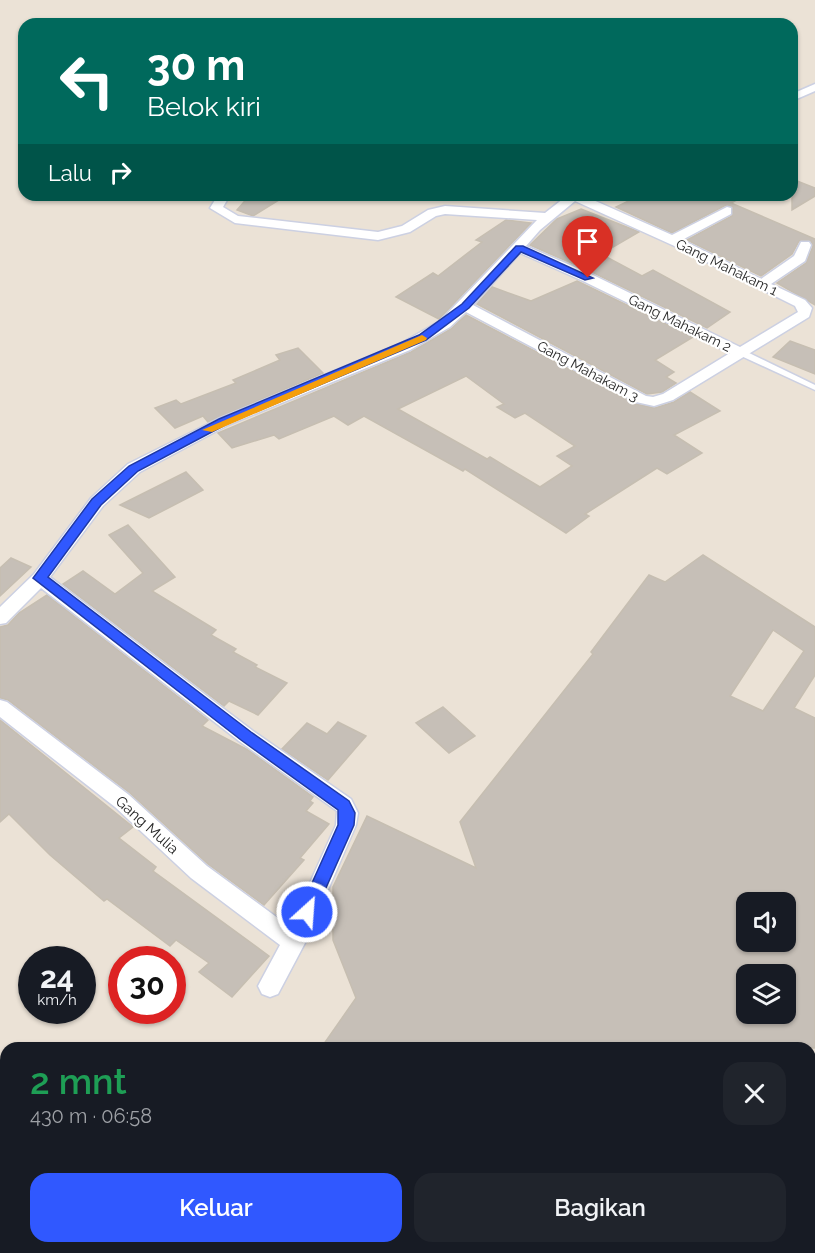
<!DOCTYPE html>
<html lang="id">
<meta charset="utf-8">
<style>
body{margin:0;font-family:Raleway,sans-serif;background:#20242c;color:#f1f3f6;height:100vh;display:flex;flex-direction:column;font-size:22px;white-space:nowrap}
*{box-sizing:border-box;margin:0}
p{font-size:20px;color:#9ea1a6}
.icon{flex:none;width:33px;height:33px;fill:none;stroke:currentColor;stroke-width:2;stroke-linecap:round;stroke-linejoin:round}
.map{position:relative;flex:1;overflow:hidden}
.drawer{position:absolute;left:0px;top:1042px;width:816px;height:212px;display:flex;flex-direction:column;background:#171b24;border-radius:18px 18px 0 0;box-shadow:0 2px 4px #0004}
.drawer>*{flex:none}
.guide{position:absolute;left:18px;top:18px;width:780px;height:183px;border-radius:18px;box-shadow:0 2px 4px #0004;background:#00695c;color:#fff;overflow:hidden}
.fabs{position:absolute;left:736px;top:892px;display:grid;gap:12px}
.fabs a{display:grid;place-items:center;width:60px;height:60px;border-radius:12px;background:#171b24;box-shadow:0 2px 4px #0004;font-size:30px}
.speed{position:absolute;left:18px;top:946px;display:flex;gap:12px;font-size:30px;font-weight:700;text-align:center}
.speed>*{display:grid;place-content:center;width:78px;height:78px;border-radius:50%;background:#171b24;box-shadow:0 2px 4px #0004;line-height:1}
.speed small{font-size:15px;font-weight:400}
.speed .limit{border:9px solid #d22;background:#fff;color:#111}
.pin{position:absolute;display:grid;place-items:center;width:51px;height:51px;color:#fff;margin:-62px -26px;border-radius:50% 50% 50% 0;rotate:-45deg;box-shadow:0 0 6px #0007}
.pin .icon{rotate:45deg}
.me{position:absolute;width:66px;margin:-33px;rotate:26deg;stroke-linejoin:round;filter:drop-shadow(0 0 4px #0008)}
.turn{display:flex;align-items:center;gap:21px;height:126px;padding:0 30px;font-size:27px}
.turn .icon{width:78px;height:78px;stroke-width:2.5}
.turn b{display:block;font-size:42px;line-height:51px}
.then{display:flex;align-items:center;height:57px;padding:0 30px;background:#0003;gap:12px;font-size:22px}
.round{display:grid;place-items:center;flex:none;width:63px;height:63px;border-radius:18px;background:#20242c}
.overview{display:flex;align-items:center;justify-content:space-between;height:102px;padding:0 30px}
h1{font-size:36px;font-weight:600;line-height:45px;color:#1e9e55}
.primary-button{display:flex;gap:12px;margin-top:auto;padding:12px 30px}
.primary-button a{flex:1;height:69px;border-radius:18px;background:#3058ff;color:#fff;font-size:24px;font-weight:600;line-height:69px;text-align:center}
.primary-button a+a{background:#20242c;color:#f1f3f6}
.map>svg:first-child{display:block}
.building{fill:#c6bfb7;stroke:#c6beb1;stroke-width:1.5;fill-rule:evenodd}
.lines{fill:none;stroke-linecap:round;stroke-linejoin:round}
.service-casing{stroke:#ccd0e2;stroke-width:3}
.minor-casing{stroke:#ccd0e2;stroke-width:3}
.service{fill:#fff;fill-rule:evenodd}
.minor{fill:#fff;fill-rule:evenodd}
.route{fill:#3058ff;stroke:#1f39a6;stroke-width:1.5}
.slow{fill:#f59e0b}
.labels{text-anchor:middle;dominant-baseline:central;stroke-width:4.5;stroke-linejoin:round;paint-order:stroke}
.far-street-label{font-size:14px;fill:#272727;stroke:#fff}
.street-label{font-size:15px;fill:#272727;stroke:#fff}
</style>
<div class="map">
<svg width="815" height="1253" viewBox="0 0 815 1253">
<rect width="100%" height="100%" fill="#ebe2d6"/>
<!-- building -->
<g class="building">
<path d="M792 179 815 188V196L792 210Z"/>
<path d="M250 195H287L253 216 237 210Z"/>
<path d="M641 195H746L731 203 815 239V305L777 283 806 263 813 246 811 241H799L792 254 761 276 687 240 732 216 733 207 726 205 672 233 616 207Z"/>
<path d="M581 209 639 232 601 254 642 276 653 270 730 312 707 328 594 273 530 245 557 219Z"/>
<path d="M506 220 531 223 439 319 396 297 433 273 438 276 482 242 476 240Z"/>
<path d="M577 281 693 337 655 360 674 372 666 377 676 383 662 392 647 394 477 304 492 287 531 301Z"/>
<path d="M466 315 636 404 655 408 674 402 690 392 720 411 674 435 702 453 667 474 657 468 585 514 589 516 566 533 465 469 463 471 364 416 348 425 334 416 279 439 274 435 232 448 218 433 411 352 451 329ZM466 376 504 404 497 407 515 418 525 413 575 446 557 456 572 466 540 487 490 457 487 459 398 409Z"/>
<path d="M790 341 815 350V374L773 357Z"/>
<path d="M298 348 323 373 208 422 203 416 175 428 155 408 176 400 181 404 236 383 233 380 280 360 276 355Z"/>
<path d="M186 472 203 490 149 518 120 505Z"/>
<path d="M128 525 175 577 152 591 216 630 211 635 236 649 233 652 257 665 255 667 287 683 258 715 229 701 224 706 63 584 83 571 115 594 143 573 109 535Z"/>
<path d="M703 555 815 627V675L794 708 815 718V1048H321L356 998 333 940V887L367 816 476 868 460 822 593 654 591 652 649 575 665 582ZM773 630 804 651 763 711 730 696ZM747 903H786V942H747ZM747 975H786V1014H747Z"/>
<path d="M11 558 31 567 0 596V568Z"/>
<path d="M47 595 208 720 202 726 248 750 313 797 310 801 313 803 306 811 329 824 300 858 304 860 264 905 208 864 130 793 8 700 0 698V627L8 625 19 613Z"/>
<path d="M443 707 475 736 449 753 416 723Z"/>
<path d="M0 720 133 827 119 838 156 867 153 871 269 956 232 997 199 972 209 963 176 940 170 946 107 899 104 901 50 855 9 814 0 822Z"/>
<path d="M338 722 366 736 328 780 282 749 307 723 327 734Z"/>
</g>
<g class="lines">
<defs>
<path id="service" d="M739 351H745L815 385V390L739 355Z"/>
<g id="minor">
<path d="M815 84V91L792 101V94Z"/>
<path d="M218 195H230L223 207 238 216 378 232 402 226 428 210 445 206 545 213 568 195H582L672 235 727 207 731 208V214L682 240 761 279 794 256 801 242H809L811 245 805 261 771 284 805 300 812 308 809 317 673 400 654 406 636 402 466 312 450 327 410 350 228 425 140 472 103 506 50 577 253 731 351 799 358 813 356 825 305 943 278 994 270 997 262 994 258 986 280 945 191 878 115 807 0 717V700L7 702 129 795 207 866 290 927 336 825 337 811 239 741 41 588 6 623 0 624V607L34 574 91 498 128 464 218 419 400 344 440 321 537 220 445 214 436 216 410 232 378 240 235 223 210 208ZM575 201 681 249 795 306 798 312 740 347 593 275 526 246 540 230ZM520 253 583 281 730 353 663 394 653 397 646 396 473 305Z"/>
</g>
</defs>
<!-- service casing -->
<use href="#service" class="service-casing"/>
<!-- minor casing -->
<use href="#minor" class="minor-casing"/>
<!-- service -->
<use href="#service" class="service"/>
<!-- minor -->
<use href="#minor" class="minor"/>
</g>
<!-- route -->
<path class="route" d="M516 246H523L593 278 585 280 521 252 469 308 426 340 227 424 138 471 101 505 48 577 251 732 349 801 355 813 354 825 313 917 307 919 301 917 299 912 338 825V810L241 740 33 578 92 499 129 466 219 419 419 335 462 304Z"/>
<!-- slow -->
<path class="slow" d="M422 335 427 338 426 340 212 432 202 430Z"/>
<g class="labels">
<!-- far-street labels -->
<g class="far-street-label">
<text transform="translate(727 267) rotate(26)">Gang Mahakam 1</text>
<text transform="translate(680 323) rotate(26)">Gang Mahakam 2</text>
<text transform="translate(588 371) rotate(28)">Gang Mahakam 3</text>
</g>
<!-- street labels -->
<g class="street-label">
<text transform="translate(147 825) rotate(42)">Gang Mulia</text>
</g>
</g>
</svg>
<div class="fabs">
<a><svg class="icon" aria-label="sound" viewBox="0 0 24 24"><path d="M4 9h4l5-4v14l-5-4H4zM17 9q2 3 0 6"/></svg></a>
<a><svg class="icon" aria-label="layers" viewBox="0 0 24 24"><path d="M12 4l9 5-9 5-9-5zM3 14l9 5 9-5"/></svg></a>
</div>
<div class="speed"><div>24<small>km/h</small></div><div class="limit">30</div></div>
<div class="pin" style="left:588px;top:278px;background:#d93025"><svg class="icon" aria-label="arrive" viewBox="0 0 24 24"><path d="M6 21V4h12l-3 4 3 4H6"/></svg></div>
<svg class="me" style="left:307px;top:912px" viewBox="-20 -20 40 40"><circle r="17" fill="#3058ff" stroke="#fff" stroke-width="3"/><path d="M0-11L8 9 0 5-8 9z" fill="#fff"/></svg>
<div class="guide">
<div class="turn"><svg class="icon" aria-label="left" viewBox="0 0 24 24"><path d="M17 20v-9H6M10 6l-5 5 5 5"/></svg><div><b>30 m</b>Belok kiri</div></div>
<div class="then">Lalu<svg class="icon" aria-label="right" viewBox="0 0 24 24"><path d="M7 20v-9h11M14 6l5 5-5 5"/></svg></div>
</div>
<section class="drawer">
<div class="overview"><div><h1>2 mnt</h1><p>430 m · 06:58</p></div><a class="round"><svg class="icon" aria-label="close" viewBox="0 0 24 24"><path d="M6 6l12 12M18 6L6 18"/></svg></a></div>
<div class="primary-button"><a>Keluar</a><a>Bagikan</a></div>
</section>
</div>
